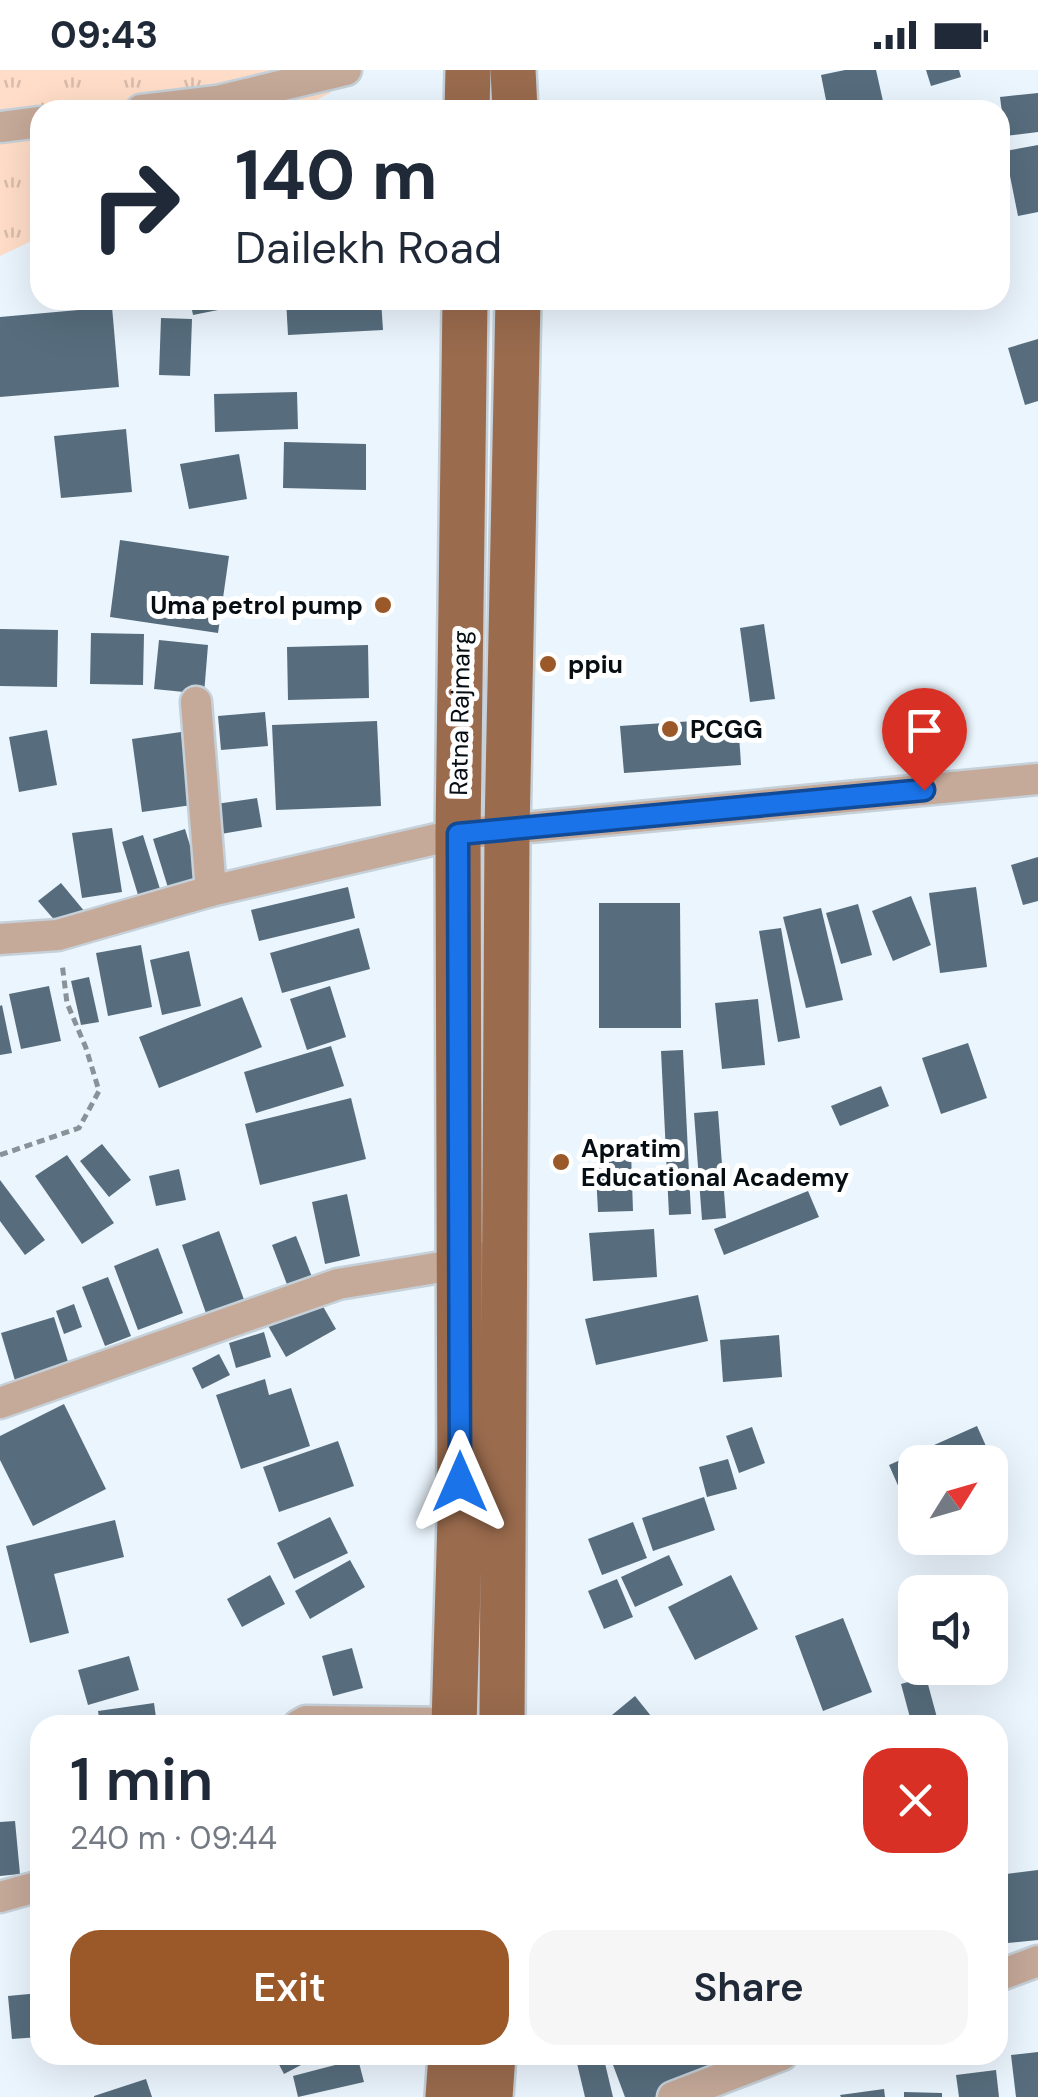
<!DOCTYPE html>
<meta charset="utf-8">
<style>
body{margin:0;font-family:"DM Sans",sans-serif;background:#f6f6f7;color:#1f2937;height:100vh;display:flex;flex-direction:column;font-size:38px;white-space:nowrap}
*{box-sizing:border-box;margin:0}
p{font-size:32px;color:#747a83}
.icon{flex:none;width:55px;height:55px;fill:none;stroke:currentColor;stroke-width:2;stroke-linecap:round;stroke-linejoin:round}
.map{position:relative;flex:1;overflow:hidden}
.sheet{position:absolute;left:30px;top:1645px;width:978px;height:350px;display:flex;flex-direction:column;background:#fff;border-radius:30px;box-shadow:0 10px 40px #0002}
.sheet>*{flex:none}
.hud{position:absolute;left:30px;top:30px;width:980px;height:210px;border-radius:30px;box-shadow:0 10px 40px #0002;background:#fff;color:#1f2937;overflow:hidden}
.needle{width:65px;rotate:53deg}
.buttons{position:absolute;left:898px;top:1375px;display:grid;gap:20px}
.buttons a{display:grid;place-items:center;width:110px;height:110px;border-radius:20px;background:#fff;box-shadow:0 10px 40px #0002;font-size:50px}
.pin{position:absolute;display:grid;place-items:center;width:85px;height:85px;color:#fff;margin:-102px -42px;border-radius:50% 50% 50% 0;rotate:-45deg;box-shadow:0 0 10px #0007}
.pin .icon{rotate:45deg}
.me{position:absolute;width:110px;margin:-55px;rotate:0deg;stroke-linejoin:round;filter:drop-shadow(0 0 8px #0008)}
.turn{display:flex;align-items:center;gap:35px;height:210px;padding:0 40px;font-size:45px}
.turn .icon{width:130px;height:130px;stroke-width:2.5}
.turn b{display:block;font-size:70px;line-height:85px}
.round{display:grid;place-items:center;flex:none;width:105px;height:105px;border-radius:30px;background:#f6f6f7}
.head{display:flex;align-items:center;justify-content:space-between;height:170px;padding:0 40px}
h1{font-size:60px;font-weight:600;line-height:75px}
.action{display:flex;gap:20px;margin-top:auto;padding:20px 40px}
.action a{flex:1;height:115px;border-radius:30px;background:#9b5828;color:#fff;font-size:40px;font-weight:600;line-height:115px;text-align:center}
.action a+a{background:#f6f6f7;color:#1f2937}
.status{display:flex;justify-content:space-between;align-items:center;height:70px;padding:0 50px;background:#fff;direction:ltr}
.status svg{height:28px;fill:currentColor}
.map>svg:first-child{display:block}
.park{fill:url(#park-tufts)}
.building{fill:#576d7d}
.lines{fill:none;stroke-linecap:round;stroke-linejoin:round}
.minor-casing{stroke:#c6d0d8;stroke-width:35}
.primary-casing{stroke:#c6d0d8;stroke-width:50}
.path{stroke:#899299;stroke-width:5;stroke-dasharray:8 5;stroke-linecap:butt}
.minor{stroke:#c5a999;stroke-width:30}
.primary{stroke:#9a6b4d;stroke-width:45}
.route-casing{stroke:#114b97;stroke-width:25}
.route{stroke:#1a73e8;stroke-width:18}
.poi-dot{fill:#9b5828;stroke:#fff;stroke-width:4}
.labels{text-anchor:middle;dominant-baseline:central;stroke-width:10;stroke-linejoin:round;paint-order:stroke}
.poi-label{font-size:25px;font-weight:bold;fill:#060e14;stroke:#fff;text-anchor:start}
.street-label{font-size:25px;fill:#060e14;stroke:#fff}
</style>
<div class="status"><b>09:43</b><svg viewBox="0 0 49 12"><path d="M0 12V9h3v3zM5 12V6h3v6zM10 12V3h3v9zM15 12V0h3v12zM26 1h20v11H26zM47 4h2v5h-2z"/></svg></div>
<div class="map">
<svg width="1038" height="2027" viewBox="0 0 1038 2027">
<defs>
<pattern id="park-tufts" width="24" height="20" patternUnits="userSpaceOnUse" patternTransform="scale(2.5)"><rect width="24" height="20" fill="#ffddc8"/><path d="M3 7l-1-3M5 7V3M7 7l1-3M15 17l-1-3M17 17v-4M19 17l1-3" fill="none" stroke="#d9bcab"/></pattern>
</defs>
<rect width="100%" height="100%" fill="#ebf5fd"/>
<!-- park -->
<path class="park" d="M0 0H327L330 23 297 40H40V167L0 186Z"/>
<!-- building -->
<g class="building">
<path d="M845 0H876L885 40H828L821 5Z"/>
<path d="M926 0H959L961 7 931 16Z"/>
<path d="M1038 23V62L1005 66 1000 27Z"/>
<path d="M1038 75V142L1018 146 1005 81Z"/>
<path d="M190 230H222L223 239 193 245Z"/>
<path d="M286 230H381L383 260 288 265Z"/>
<path d="M112 237 119 317 0 327V247Z"/>
<path d="M161 248 192 249 190 306 159 305Z"/>
<path d="M1038 269V331L1025 335 1008 278Z"/>
<path d="M297 322 298 359 215 362 214 324Z"/>
<path d="M126 359 132 422 61 428 54 366Z"/>
<path d="M284 372 366 374V420L283 418Z"/>
<path d="M239 384 247 429 189 439 180 394Z"/>
<path d="M120 470 229 486 218 563 110 547Z"/>
<path d="M764 554 775 629 750 632 740 558Z"/>
<path d="M0 559 58 560 57 617 0 616Z"/>
<path d="M91 563 144 564 143 615 90 614Z"/>
<path d="M159 570 208 575 204 624 154 619Z"/>
<path d="M368 575 369 628 288 630 287 577Z"/>
<path d="M265 642 268 676 221 680 218 646Z"/>
<path d="M738 648 741 695 624 703 620 656Z"/>
<path d="M377 651 381 736 276 740 272 655Z"/>
<path d="M47 660 57 715 19 722 9 667Z"/>
<path d="M181 662 192 735 142 742 132 669Z"/>
<path d="M257 728 262 757 221 764 216 734Z"/>
<path d="M112 758 122 822 82 828 72 763Z"/>
<path d="M185 759 201 811 169 821 153 769Z"/>
<path d="M143 765 160 819 138 825 122 772Z"/>
<path d="M1038 787V831L1023 835 1011 795Z"/>
<path d="M61 813 85 842 63 860 38 831Z"/>
<path d="M348 817 355 848 259 871 251 840Z"/>
<path d="M976 817 987 897 940 903 929 823Z"/>
<path d="M911 826 931 875 893 891 872 841Z"/>
<path d="M599 833H680L681 958H599Z"/>
<path d="M858 834 872 885 841 894 826 843Z"/>
<path d="M821 838 843 930 806 938 783 847Z"/>
<path d="M359 858 370 899 282 923 270 883Z"/>
<path d="M781 858 800 968 778 972 759 861Z"/>
<path d="M141 875 152 937 108 946 96 883Z"/>
<path d="M189 881 201 936 162 945 150 890Z"/>
<path d="M89 907 99 952 81 955 71 911Z"/>
<path d="M49 916 61 971 21 979 9 924Z"/>
<path d="M330 916 346 967 307 980 290 929Z"/>
<path d="M242 927 262 977 159 1018 139 967Z"/>
<path d="M758 929 765 995 722 999 715 933Z"/>
<path d="M2 935 12 983 0 985V936Z"/>
<path d="M968 973 987 1028 941 1044 922 988Z"/>
<path d="M331 976 344 1016 256 1043 244 1002Z"/>
<path d="M683 980 691 1144 669 1145 661 981Z"/>
<path d="M881 1016 889 1036 840 1056 831 1036Z"/>
<path d="M351 1028 366 1089 260 1115 245 1054Z"/>
<path d="M718 1041 726 1148 702 1150 694 1043Z"/>
<path d="M102 1074 131 1110 109 1127 80 1091Z"/>
<path d="M631 1082 633 1141 598 1142 595 1084Z"/>
<path d="M67 1085 114 1153 82 1174 35 1106Z"/>
<path d="M179 1099 186 1130 156 1136 149 1106Z"/>
<path d="M0 1110 45 1170 25 1185 0 1151Z"/>
<path d="M808 1121 819 1147 724 1185 714 1159Z"/>
<path d="M347 1124 360 1186 325 1194 312 1132Z"/>
<path d="M654 1159 657 1207 593 1211 589 1163Z"/>
<path d="M219 1161 246 1235 208 1249 182 1175Z"/>
<path d="M296 1166 312 1207 288 1217 272 1175Z"/>
<path d="M158 1178 183 1243 138 1260 114 1196Z"/>
<path d="M108 1207 131 1266 105 1276 82 1217Z"/>
<path d="M698 1225 708 1271 596 1295 585 1249Z"/>
<path d="M317 1226 336 1259 286 1287 267 1254Z"/>
<path d="M74 1234 82 1257 64 1264 56 1241Z"/>
<path d="M54 1247 70 1298 16 1314 1 1263Z"/>
<path d="M264 1262 271 1287 236 1298 229 1273Z"/>
<path d="M779 1265 782 1307 723 1312 720 1270Z"/>
<path d="M219 1284 230 1305 202 1319 192 1298Z"/>
<path d="M265 1309 269 1325 291 1318 310 1376 241 1399 216 1325Z"/>
<path d="M64 1334 106 1419 33 1456 0 1390V1366Z"/>
<path d="M977 1356 1007 1423 990 1431V1392H915V1454L889 1395Z"/>
<path d="M752 1357 765 1393 739 1403 726 1366Z"/>
<path d="M338 1371 354 1416 279 1442 263 1397Z"/>
<path d="M728 1389 737 1419 707 1427 699 1397Z"/>
<path d="M704 1427 715 1460 653 1481 642 1448Z"/>
<path d="M330 1447 348 1483 294 1509 277 1473Z"/>
<path d="M115 1450 124 1487 54 1504 69 1563 30 1573 6 1476Z"/>
<path d="M633 1452 647 1488 602 1505 588 1469Z"/>
<path d="M669 1485 683 1515 635 1537 621 1507Z"/>
<path d="M350 1490 365 1517 310 1549 295 1521Z"/>
<path d="M270 1505 285 1534 242 1557 227 1529Z"/>
<path d="M731 1505 758 1559 695 1590 668 1537Z"/>
<path d="M617 1509 633 1547 604 1559 588 1521Z"/>
<path d="M843 1548 872 1622 823 1641 795 1566Z"/>
<path d="M352 1578 363 1618 333 1626 322 1586Z"/>
<path d="M129 1586 139 1620 88 1635 78 1600Z"/>
<path d="M926 1607 939 1655H912L901 1614Z"/>
<path d="M635 1626 655 1651 649 1655H620L612 1645Z"/>
<path d="M154 1633 157 1655H100L98 1641Z"/>
<path d="M15 1751 20 1804 0 1806V1752Z"/>
<path d="M1038 1800V1870L998 1874V1805Z"/>
<path d="M40 1923V1967L12 1969 8 1926Z"/>
<path d="M1038 1982V2027H1016L1011 1985Z"/>
<path d="M274 1985H320L284 2004Z"/>
<path d="M575 1985H603L613 2027H585Z"/>
<path d="M616 1985H705L713 2005 655 2027H625L610 1987Z"/>
<path d="M358 1989 364 2012 298 2027 293 2006Z"/>
<path d="M996 2000 999 2027H959L956 2005Z"/>
<path d="M146 2009 152 2027H94V2026Z"/>
<path d="M884 2019 885 2027H841L840 2025Z"/>
<path d="M904 2022 942 2023V2027H904Z"/>
</g>
<g class="lines">
<defs>
<g id="minor">
<path d="M141 40 217 31 346 0"/>
<path d="M0 57 40 52"/>
<path d="M196 632 211 821"/>
<path d="M0 869 58 865 211 821 458 764 1038 709"/>
<path d="M0 1333 338 1214 460 1194 476 1186"/>
<path d="M299 1655 306 1651 454 1653"/>
<path d="M0 1827 40 1816"/>
<path d="M998 1906 1038 1891"/>
<path d="M673 2027 782 1985"/>
</g>
<g id="primary">
<path d="M513 0 515 40"/>
<path d="M467 40 468 0"/>
<path d="M454 1655 460 1448 458 764 465 230"/>
<path d="M502 1655 507 761 518 230"/>
<path d="M448 2027 451 1985"/>
<path d="M490 2027 493 1985"/>
</g>
</defs>
<!-- minor casing -->
<use href="#minor" class="minor-casing"/>
<!-- primary casing -->
<use href="#primary" class="primary-casing"/>
<!-- path -->
<path class="path" d="M0 1085 79 1058 99 1021 86 978 67 933 62 893"/>
<!-- minor -->
<use href="#minor" class="minor"/>
<!-- primary -->
<use href="#primary" class="primary"/>
</g>
<g class="lines">
<defs>
<path id="route" d="M460 1412 458 764 924 720"/>
</defs>
<!-- route casing -->
<use href="#route" class="route-casing"/>
<!-- route -->
<use href="#route" class="route"/>
</g>
<!-- markers -->
<g class="poi-dot">
<circle cx="383" cy="535" r="10"/>
<circle cx="548" cy="594" r="10"/>
<circle cx="670" cy="659" r="10"/>
<circle cx="561" cy="1092" r="10"/>
</g>
<g class="labels">
<!-- poi labels -->
<g class="poi-label">
<text x="363" y="535" text-anchor="end">Uma petrol pump</text>
<text x="568" y="594">ppiu</text>
<text x="690" y="659">PCGG</text>
<text x="581" y="1078">Apratim<tspan x="581" dy="29">Educational Academy</tspan></text>
</g>
<!-- street labels -->
<g class="street-label">
<text transform="translate(460 643) rotate(-89)">Ratna Rajmarg</text>
</g>
</g>
</svg>
<div class="buttons">
<a><svg class="needle" viewBox="-14 -14 28 28"><path d="M0-13l5 13h-10z" fill="#e53935"/><path d="M0 13l5-13h-10z" fill="#747a83"/></svg></a>
<a><svg class="icon" aria-label="sound" viewBox="0 0 24 24"><path d="M4 9h4l5-4v14l-5-4H4zM17 9q2 3 0 6"/></svg></a>
</div>
<div class="pin" style="left:924px;top:720px;background:#d93025"><svg class="icon" aria-label="arrive" viewBox="0 0 24 24"><path d="M6 21V4h12l-3 4 3 4H6"/></svg></div>
<svg class="me" style="left:460px;top:1412px" viewBox="-20 -20 40 40"><path d="M0-17L14 15 0 8-14 15z" fill="#1a73e8" stroke="#fff" stroke-width="4"/></svg>
<div class="hud">
<div class="turn"><svg class="icon" aria-label="right" viewBox="0 0 24 24"><path d="M7 20v-9h11M14 6l5 5-5 5"/></svg><div><b>140 m</b>Dailekh Road</div></div>
</div>
<section class="sheet">
<div class="head"><div><h1>1 min</h1><p>240 m · 09:44</p></div><a class="round" style="background:#d93025;color:#fff"><svg class="icon" aria-label="close" viewBox="0 0 24 24"><path d="M6 6l12 12M18 6L6 18"/></svg></a></div>
<div class="action"><a>Exit</a><a>Share</a></div>
</section>
</div>
